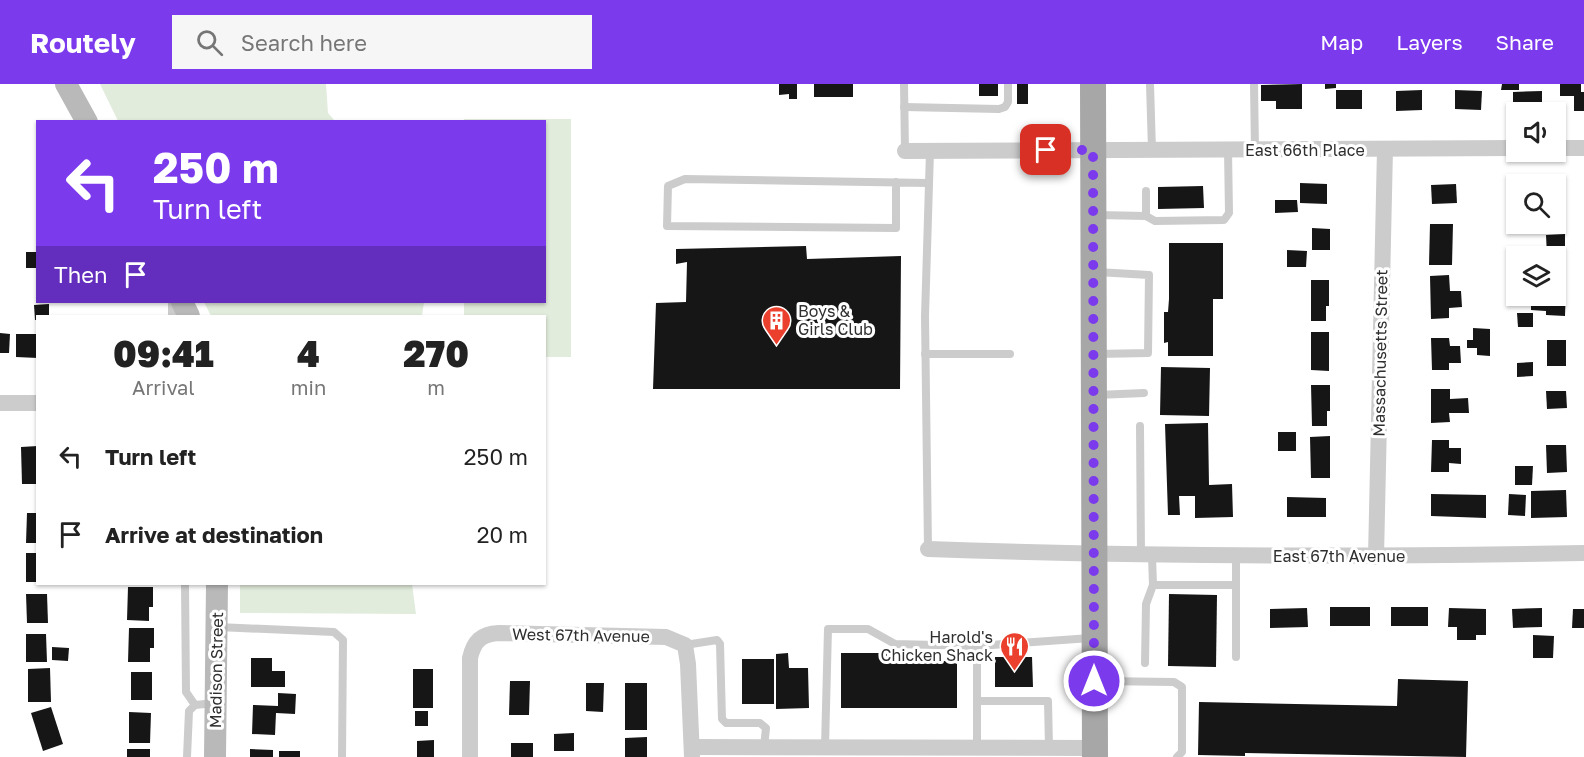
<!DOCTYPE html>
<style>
body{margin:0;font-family:"Golos Text",sans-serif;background:#f6f6f6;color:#222;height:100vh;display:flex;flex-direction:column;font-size:22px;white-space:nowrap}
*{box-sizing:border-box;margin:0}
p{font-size:20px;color:#767676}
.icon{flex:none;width:33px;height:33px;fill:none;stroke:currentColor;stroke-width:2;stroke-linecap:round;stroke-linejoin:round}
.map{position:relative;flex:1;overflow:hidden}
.drawer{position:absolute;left:36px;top:231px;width:510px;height:270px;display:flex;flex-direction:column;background:#fff;border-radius:0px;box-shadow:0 2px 4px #0004}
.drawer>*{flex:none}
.banner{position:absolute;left:36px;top:36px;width:510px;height:183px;border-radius:0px;box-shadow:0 2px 4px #0004;background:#7c3aed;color:#fff;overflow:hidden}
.tools{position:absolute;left:1506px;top:18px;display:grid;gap:12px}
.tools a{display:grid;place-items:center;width:60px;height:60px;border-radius:0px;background:#fff;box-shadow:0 2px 4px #0004;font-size:30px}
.pin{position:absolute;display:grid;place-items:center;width:51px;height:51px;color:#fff;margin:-26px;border-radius:12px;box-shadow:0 3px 9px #0006}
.me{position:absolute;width:66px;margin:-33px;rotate:0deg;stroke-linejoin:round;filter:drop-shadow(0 0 4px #0008)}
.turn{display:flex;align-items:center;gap:21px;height:126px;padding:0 18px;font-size:27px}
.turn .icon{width:78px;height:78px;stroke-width:2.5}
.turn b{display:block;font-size:42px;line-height:51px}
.then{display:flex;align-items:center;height:57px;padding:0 18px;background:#0003;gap:12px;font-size:22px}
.eta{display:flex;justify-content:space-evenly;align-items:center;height:102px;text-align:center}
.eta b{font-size:36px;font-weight:800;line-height:42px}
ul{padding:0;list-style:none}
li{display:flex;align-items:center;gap:18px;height:78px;padding:0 18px}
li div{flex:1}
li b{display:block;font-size:22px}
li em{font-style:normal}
header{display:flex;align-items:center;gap:36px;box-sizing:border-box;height:84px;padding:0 30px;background:#7c3aed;color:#fff}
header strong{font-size:28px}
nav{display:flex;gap:33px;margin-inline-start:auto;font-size:21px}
.search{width:420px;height:54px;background:#f6f6f6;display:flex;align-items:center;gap:15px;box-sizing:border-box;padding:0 21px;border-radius:0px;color:#767676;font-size:22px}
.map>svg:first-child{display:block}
.green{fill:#e2ecdc}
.building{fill:#161616}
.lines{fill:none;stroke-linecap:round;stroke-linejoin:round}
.lane{stroke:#ccc;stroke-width:8}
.street{stroke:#ccc;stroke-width:16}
.secondary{stroke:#b9b9b9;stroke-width:22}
.primary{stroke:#a7a7a7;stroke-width:26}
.route{stroke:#7c3aed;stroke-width:10;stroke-dasharray:0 18}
.labels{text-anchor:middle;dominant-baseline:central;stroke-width:6;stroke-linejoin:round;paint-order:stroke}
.street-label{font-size:16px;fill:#2f2f2f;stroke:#fff}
.poi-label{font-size:16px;fill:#2f2f2f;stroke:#fff;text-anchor:start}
</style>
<header>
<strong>Routely</strong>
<div class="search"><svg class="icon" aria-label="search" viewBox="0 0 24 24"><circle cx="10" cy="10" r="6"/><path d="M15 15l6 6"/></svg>Search here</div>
<nav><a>Map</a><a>Layers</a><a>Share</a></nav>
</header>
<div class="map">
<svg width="1584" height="673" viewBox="0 0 1584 673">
<rect width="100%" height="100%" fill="#fff"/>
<!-- green -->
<g class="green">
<path d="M100 0H326L328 29 335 37H118Z"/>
<path d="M464 35H571V273H545L544 232H464V218H544V38H464Z"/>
<path d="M204 218H424L422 232H211Z"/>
<path d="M240 500H412L416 530 240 529Z"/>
</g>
<!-- building -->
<g class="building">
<path d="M779 0H797V15H789V10L779 11Z"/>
<rect x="814" y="0" width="39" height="13"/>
<rect x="979" y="0" width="19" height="12"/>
<rect x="1017" y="0" width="11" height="20"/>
<path d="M1302 0V25H1276V17H1261V1Z"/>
<path d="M1325 0H1336V4L1325 5Z"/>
<path d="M1502 0H1519V6H1501Z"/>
<path d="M1560 0H1581V8H1584V27H1574V12H1560Z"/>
<rect x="1336" y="6" width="26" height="19"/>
<path d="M1422 6V26L1396 27V7Z"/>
<path d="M1455 6 1482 7 1481 26 1455 25Z"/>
<path d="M1542 7V27H1513V8Z"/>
<path d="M1300 99 1327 100V120L1300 119Z"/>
<path d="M1456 100 1457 119 1432 120 1431 101Z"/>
<path d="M1556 100 1565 101V119H1559V134H1556Z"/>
<path d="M1203 102 1204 124 1158 125V103Z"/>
<path d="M1275 116H1297L1298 128 1275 129Z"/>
<path d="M1430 140H1453L1452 181H1429Z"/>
<path d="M1312 144 1330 145V166H1312Z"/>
<path d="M1565 150V177H1556V172H1547L1546 151Z"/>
<path d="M1169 159H1223V215H1213V272H1168V258L1164 259V228H1168L1169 215Z"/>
<path d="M806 162 807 175 901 172 900 305H653L656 219 686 218 687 178 676 180V165Z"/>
<path d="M1287 166 1307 167 1306 183H1287Z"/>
<rect x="26" y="168" width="12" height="16"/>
<path d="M1449 191 1450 207H1461L1462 223 1449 224V234L1431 235 1430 192Z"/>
<path d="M1311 196H1329V222H1326V237H1311Z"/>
<path d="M1556 202H1566L1565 232 1546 231V227L1531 226V212H1556Z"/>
<path d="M49 220V232H38V236H35L34 221Z"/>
<path d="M1517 229H1533V243H1518Z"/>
<path d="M1473 244 1490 245V272L1477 271V264H1467V256H1473Z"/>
<path d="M1311 248H1329V287L1311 286Z"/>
<path d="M0 249 10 250 9 269H0Z"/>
<path d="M16 250H38V274L16 273Z"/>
<path d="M1431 254H1449L1450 262H1460L1461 279H1449V286H1432Z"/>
<rect x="1547" y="256" width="19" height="26"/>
<path d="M1533 278V292L1517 293V279Z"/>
<path d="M1161 283 1210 284 1209 332 1160 331Z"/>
<path d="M1311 301H1330V327H1327V342H1312Z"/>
<path d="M1431 305H1450V315L1468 314 1469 329H1449L1450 338 1431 339Z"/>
<path d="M1546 307H1566L1567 324 1547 325Z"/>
<path d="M1208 339 1209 401 1232 400 1233 433 1195 434V412H1179L1180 431H1168L1165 340Z"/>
<rect x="1278" y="348" width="18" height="19"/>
<path d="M1330 352V394H1311L1310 353Z"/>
<path d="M1432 356H1449V364H1461V380L1449 379V388H1431Z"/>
<path d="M1546 361H1566L1567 388 1547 389Z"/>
<path d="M38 362V400H22L21 363Z"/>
<path d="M1515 382H1533L1532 401H1515Z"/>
<path d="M1566 406 1567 433 1531 434V407Z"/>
<path d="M1431 410 1486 411V434L1431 432Z"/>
<path d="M1509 410 1526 411 1525 432 1508 431Z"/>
<path d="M1287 413 1326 414V433H1287Z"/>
<path d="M27 429H38V459H26Z"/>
<rect x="26" y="469" width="12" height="29"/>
<path d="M128 503H153V523H149V537L127 536Z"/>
<path d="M26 510H47L48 539H27Z"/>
<path d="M1169 510 1217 511 1216 583 1168 582Z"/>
<rect x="1330" y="523" width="40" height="19"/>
<rect x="1391" y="523" width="37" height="19"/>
<path d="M1307 524 1308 543 1270 544V525Z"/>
<path d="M1449 524 1486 525V551H1476V556H1457V543H1448Z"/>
<path d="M1542 524V543L1513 544 1512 525Z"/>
<path d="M1573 525H1584V544H1572Z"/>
<path d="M129 544H154V564H150V578H128Z"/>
<path d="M26 550H46L47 578H26Z"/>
<path d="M1533 551 1554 552 1553 574H1533Z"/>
<path d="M52 563 69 564 68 577 52 576Z"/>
<path d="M788 569 789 584H808L809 624 776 625V570Z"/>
<path d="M841 569H894V577H957V624H841Z"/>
<path d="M995 573H1032L1033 603H995Z"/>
<path d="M251 574H272V587H285V603H251Z"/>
<rect x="742" y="575" width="32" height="45"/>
<path d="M50 584 51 618H28V585Z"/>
<rect x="413" y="585" width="20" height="39"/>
<rect x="131" y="588" width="21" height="28"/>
<path d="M1398 595 1468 597 1466 673 1245 669V672L1198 671 1199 618 1397 622Z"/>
<path d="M510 597H530L529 631H509Z"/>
<path d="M586 599H604L603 628 586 627Z"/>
<rect x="625" y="599" width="22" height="47"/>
<path d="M278 609 296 610 295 630 276 629 275 651 252 650 253 621 278 622Z"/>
<path d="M51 623 63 660 43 667 31 629Z"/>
<rect x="415" y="627" width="13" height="15"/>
<path d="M129 628 151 629 150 659H129Z"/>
<path d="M574 649V667H554V650Z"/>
<path d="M647 653V673H625V654Z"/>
<path d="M434 656V673H417V657Z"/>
<rect x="511" y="659" width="22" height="14"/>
<rect x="127" y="665" width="23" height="8"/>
<path d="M250 665 273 666V673H250Z"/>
<rect x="279" y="667" width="21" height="6"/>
</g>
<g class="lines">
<!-- lane -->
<g class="lane">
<path d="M904 0 905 67"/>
<path d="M1150 0 1152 66"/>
<path d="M1254 0 1255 66"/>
<path d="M904 23 999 25 1005 23 1008 18V0"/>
<path d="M896 98V144L667 142 668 102 685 95 929 99"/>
<path d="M1146 107V132"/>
<path d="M1097 131 1146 132 1155 137 1224 136 1229 129 1228 66"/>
<path d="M1097 188 1149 191 1148 269 1097 270"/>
<path d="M172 218V232"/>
<path d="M925 270H1010"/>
<path d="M1097 311 1144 309"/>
<path d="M1140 342 1141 471"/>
<path d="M928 465 925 232 930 67"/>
<path d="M185 500 186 608 195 621"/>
<path d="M1153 501H1236V573"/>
<path d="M1236 501V472"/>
<path d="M218 543 334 548 343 556 342 672"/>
<path d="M685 561 717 556 720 560 722 635 726 639H760L766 644 764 663"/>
<path d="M1145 579 1146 520 1153 501 1152 472"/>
<path d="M1098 597 1174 598 1182 603V668L1177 673"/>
<path d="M977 617H1048L1049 664"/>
<path d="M825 663 828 545H868L895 560 977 562"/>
<path d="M977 664V562L1091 554"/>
<path d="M187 673 189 627 195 621 215 619"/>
</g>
<!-- street -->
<g class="street">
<path d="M1556 64H1584"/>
<path d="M905 67 1516 64"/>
<path d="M0 319H38"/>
<path d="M928 465C1147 473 1365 473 1584 469"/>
<path d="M1376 473 1385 65"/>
<path d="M692 663 1095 664"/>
<path d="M470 673V574C474 557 481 550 499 549L666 553 685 561 688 580 692 673"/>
</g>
<!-- secondary -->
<g class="secondary">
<path d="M66 0 87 38"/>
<path d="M182 218 189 232"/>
<path d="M215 673 217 500"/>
</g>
<!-- primary -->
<path class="primary" d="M1093 0 1095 673"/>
</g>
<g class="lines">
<!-- route -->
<path class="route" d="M1046 66H1093L1094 597"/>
</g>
<!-- icons -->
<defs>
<symbol id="building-pin" viewBox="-11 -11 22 30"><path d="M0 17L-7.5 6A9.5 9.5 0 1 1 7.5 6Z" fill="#ea402d" stroke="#fff"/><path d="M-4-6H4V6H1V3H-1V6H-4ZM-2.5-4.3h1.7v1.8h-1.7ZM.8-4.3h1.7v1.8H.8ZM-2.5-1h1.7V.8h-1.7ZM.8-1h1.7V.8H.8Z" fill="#fff"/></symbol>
<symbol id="restaurant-pin" viewBox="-11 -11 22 30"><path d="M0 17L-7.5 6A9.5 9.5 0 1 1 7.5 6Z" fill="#ea402d" stroke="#fff"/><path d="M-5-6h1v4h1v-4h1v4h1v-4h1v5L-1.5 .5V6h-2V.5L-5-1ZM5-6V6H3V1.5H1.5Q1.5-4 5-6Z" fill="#fff"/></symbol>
</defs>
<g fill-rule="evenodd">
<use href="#building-pin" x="760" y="220" width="33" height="45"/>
<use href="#restaurant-pin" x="998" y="546" width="33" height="45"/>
</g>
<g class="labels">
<!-- street labels -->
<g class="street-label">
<text x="1305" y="66">East 66th Place</text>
<text transform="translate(1380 269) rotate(-89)">Massachusetts Street</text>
<text x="1339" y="472">East 67th Avenue</text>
<text transform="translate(581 551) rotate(1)">West 67th Avenue</text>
<text transform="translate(216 586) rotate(-89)">Madison Street</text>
</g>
<!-- poi labels -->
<g class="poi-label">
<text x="798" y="227">Boys &amp;<tspan x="798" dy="18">Girls Club</tspan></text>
<text x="993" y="553" text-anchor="end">Harold's<tspan x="993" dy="18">Chicken Shack</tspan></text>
</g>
</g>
</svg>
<div class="tools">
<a><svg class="icon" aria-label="sound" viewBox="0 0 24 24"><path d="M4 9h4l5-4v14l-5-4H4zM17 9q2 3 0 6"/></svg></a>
<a><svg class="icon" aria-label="search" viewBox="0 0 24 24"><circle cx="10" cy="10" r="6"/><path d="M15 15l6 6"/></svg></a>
<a><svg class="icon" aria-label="layers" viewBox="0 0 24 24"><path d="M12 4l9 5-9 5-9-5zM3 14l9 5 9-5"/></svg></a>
</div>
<div class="pin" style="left:1046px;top:66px;background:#d93025"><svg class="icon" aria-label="arrive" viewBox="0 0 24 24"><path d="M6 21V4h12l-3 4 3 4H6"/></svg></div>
<svg class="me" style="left:1094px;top:597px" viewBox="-20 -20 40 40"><circle r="17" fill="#7c3aed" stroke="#fff" stroke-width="3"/><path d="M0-11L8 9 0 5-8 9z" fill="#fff"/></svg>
<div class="banner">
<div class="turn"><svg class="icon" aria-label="left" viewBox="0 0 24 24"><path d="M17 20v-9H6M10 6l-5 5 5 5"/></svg><div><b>250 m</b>Turn left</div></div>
<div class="then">Then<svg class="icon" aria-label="arrive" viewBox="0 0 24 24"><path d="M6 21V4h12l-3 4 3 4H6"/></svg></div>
</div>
<section class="drawer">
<div class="eta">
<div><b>09:41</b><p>Arrival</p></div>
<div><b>4</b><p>min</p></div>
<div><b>270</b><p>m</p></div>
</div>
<ul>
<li><svg class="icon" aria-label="left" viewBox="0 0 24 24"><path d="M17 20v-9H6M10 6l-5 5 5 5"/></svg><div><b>Turn left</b></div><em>250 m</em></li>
<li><svg class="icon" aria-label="arrive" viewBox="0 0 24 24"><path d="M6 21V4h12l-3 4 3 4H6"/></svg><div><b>Arrive at destination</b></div><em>20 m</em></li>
</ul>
</section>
</div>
